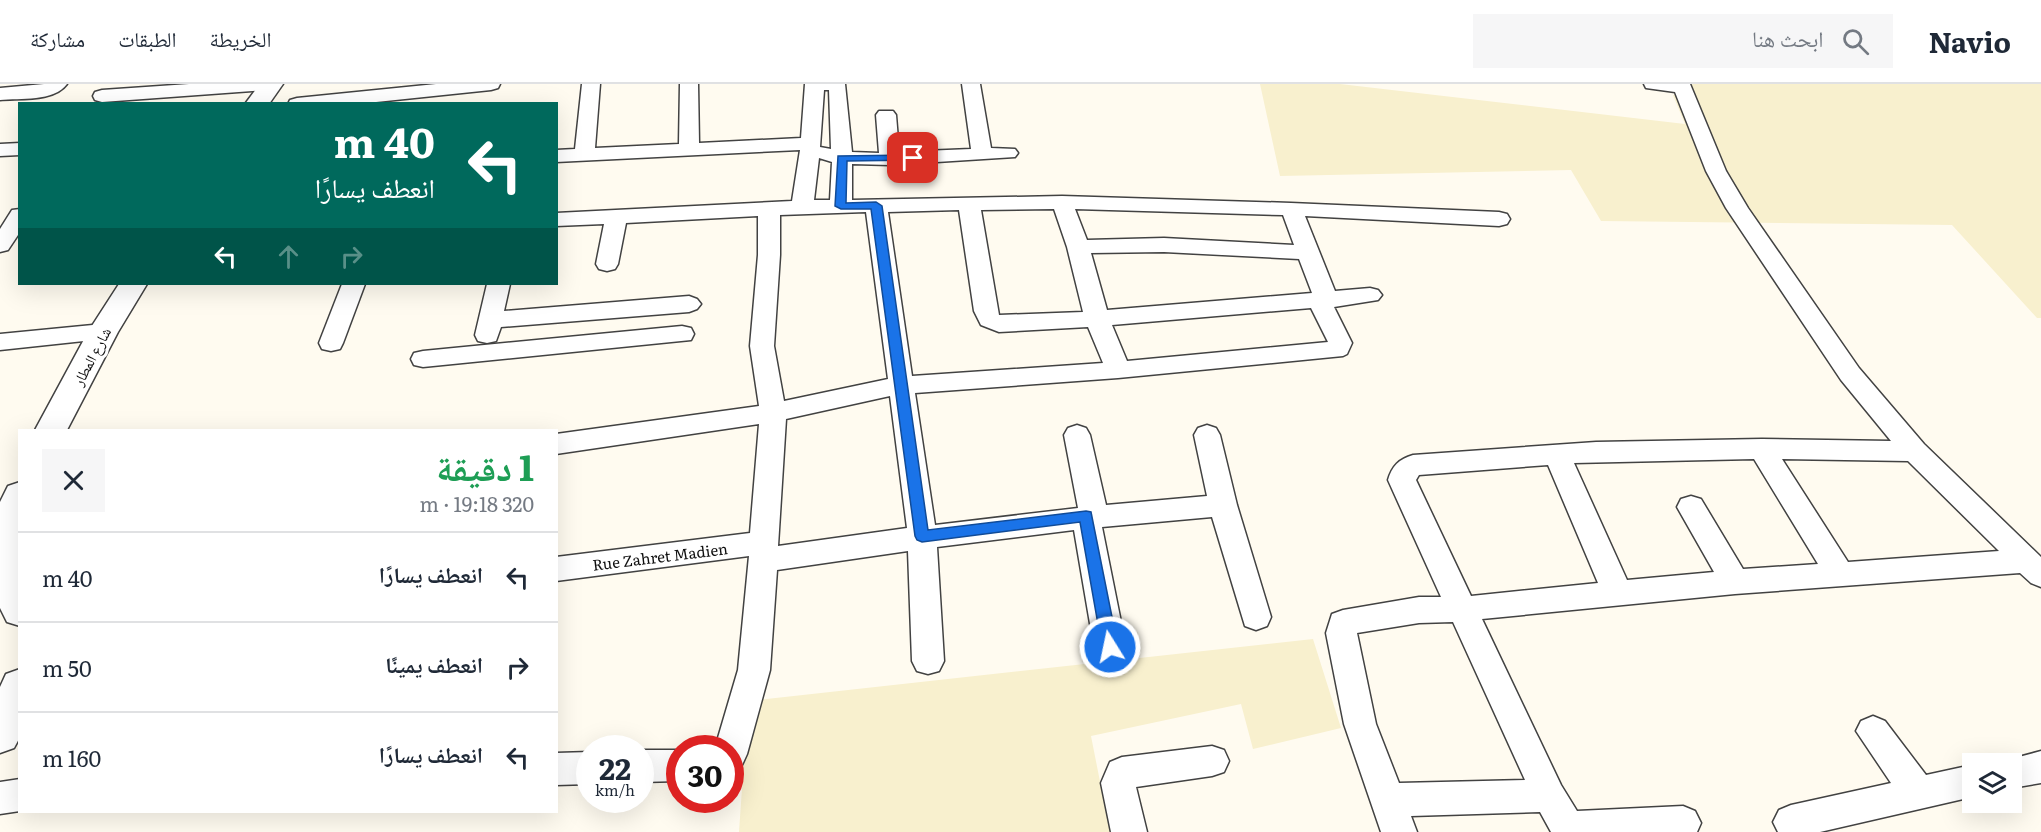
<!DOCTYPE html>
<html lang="ar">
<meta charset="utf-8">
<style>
body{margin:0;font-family:Literata,"Noto Naskh Arabic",serif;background:#f6f6f7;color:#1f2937;direction:rtl;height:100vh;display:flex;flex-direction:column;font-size:22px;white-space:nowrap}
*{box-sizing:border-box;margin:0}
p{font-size:20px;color:#747a83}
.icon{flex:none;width:33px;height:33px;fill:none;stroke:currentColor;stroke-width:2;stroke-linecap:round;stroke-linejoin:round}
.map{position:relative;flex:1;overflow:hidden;direction:ltr}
.details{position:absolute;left:18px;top:345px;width:540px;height:384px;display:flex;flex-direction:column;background:#fff;border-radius:0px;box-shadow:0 6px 24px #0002;direction:rtl}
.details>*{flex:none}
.banner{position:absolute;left:18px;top:18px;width:540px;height:183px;border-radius:0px;box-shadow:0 6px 24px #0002;direction:rtl;background:#00695c;color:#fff;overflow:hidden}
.buttons{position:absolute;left:1962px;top:669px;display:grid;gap:12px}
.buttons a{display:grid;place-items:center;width:60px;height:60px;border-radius:0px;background:#fff;box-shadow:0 6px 24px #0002;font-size:30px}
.speed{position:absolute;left:576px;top:651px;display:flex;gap:12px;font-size:30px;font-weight:700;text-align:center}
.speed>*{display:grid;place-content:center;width:78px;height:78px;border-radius:50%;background:#fff;box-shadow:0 6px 24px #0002;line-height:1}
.speed small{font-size:15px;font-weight:400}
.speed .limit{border:9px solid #d22;background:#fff;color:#111}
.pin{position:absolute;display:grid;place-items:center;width:51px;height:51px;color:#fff;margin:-26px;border-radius:12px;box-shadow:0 3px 9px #0006}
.me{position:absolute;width:66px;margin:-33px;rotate:350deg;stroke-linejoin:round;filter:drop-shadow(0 0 4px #0008)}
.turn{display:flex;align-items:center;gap:21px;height:126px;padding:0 24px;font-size:27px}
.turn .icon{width:78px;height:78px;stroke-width:2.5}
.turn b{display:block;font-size:42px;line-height:51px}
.lanes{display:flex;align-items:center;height:57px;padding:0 24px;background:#0003;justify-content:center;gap:30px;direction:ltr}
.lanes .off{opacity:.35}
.round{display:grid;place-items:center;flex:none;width:63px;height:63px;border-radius:0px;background:#f6f6f7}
.headline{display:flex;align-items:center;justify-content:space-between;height:102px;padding:0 24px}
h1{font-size:36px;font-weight:700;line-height:45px;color:#1e9e55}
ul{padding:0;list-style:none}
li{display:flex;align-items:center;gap:18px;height:90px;padding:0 24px;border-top:2px solid #e0e1e3}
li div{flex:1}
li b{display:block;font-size:22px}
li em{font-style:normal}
header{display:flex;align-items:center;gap:36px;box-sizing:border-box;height:84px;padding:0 30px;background:#fff;border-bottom:2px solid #e0e1e3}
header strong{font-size:28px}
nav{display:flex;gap:33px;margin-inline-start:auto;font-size:21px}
.search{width:420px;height:54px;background:#f6f6f7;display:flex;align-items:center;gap:15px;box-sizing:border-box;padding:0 21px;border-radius:0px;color:#747a83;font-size:22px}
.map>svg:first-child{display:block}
.farmland{fill:#f8f0ce}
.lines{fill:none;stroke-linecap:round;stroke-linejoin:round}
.minor-casing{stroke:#424242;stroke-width:3}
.tertiary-casing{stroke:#424242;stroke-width:3}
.minor{fill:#fff;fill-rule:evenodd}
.tertiary{fill:#fff;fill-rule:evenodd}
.route{fill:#1a73e8;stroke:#114b97;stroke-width:1.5}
.labels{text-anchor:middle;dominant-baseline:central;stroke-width:6;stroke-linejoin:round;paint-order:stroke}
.street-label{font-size:15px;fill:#0f0f0f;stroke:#fff}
</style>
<header>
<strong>Navio</strong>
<div class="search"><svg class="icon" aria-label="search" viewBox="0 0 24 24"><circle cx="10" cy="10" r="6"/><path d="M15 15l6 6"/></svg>ابحث هنا</div>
<nav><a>الخريطة</a><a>الطبقات</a><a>مشاركة</a></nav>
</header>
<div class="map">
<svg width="2041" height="748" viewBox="0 0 2041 748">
<rect width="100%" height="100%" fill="#fffbf0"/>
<!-- farmland -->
<g class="farmland">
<path d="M1260 0H1340L1685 40 1673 11 1694 10 1685 0H2041V234H2037L1952 141 1601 137 1571 86 1280 92Z"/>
<path d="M1313 555 1341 644 1253 665 1241 620 1091 652 1110 748H739L748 617Z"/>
</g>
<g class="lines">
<defs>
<g id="minor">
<path d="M44 0H67C54 18 20 14 0 16V4Z"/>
<path d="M189 0H276L274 4 267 6 102 18 95 16 93 12 95 8 102 6Z"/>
<path d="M436 0H500L498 4 491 6 357 20H288L290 16 297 14Z"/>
<path d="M582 0H600L595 64 679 60 680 0H698L699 59 801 54 805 0H845L852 68 879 69 876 31 879 27H893L896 31 899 68 971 65 962 0H980L991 64 1015 65 1018 69 1015 73 890 81 852 80V116L1062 112 1291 119 1499 128 1507 130 1510 135 1507 140 1499 142 1305 132 1335 207 1370 204 1378 206 1382 211 1378 216 1334 223 1352 259 1347 270 1343 272 1118 294 915 309 935 441 1078 424 1064 351 1068 344 1077 341 1086 344 1090 351 1106 421 1207 412 1194 351 1198 344 1207 341 1216 344 1220 351 1237 421 1271 533 1267 542 1256 546 1245 542 1212 433 1102 443 1126 563 1121 572 1110 576 1099 572 1094 563 1074 446 937 463 944 577 939 587 928 590 917 587 912 577 908 467 777 486 770 586 747 670 742 681 730 685V664H715L738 586 749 472 556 497V473L750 449 759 340 556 370V350L759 322 750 262 758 171V132L626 139 618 180 615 185 607 187 599 185 596 180 604 140 556 142V129L792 117 800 66 556 78V66L575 65ZM824 6H829L831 65 820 63ZM819 74 832 78 830 116H814ZM1054 125 1067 163 1083 228 999 231 981 126ZM1075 125 1283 131 1294 161 1164 154 1087 156ZM959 126 974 227 981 241 999 248 1088 243 1103 279 912 292 888 128ZM866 128 888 295 784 317 774 262 780 171V131ZM1164 168 1299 175 1312 209 1107 226 1091 169ZM1311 224 1328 258 1127 277 1112 241ZM890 312 907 444 778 462 786 335Z"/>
<path d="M1644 0H1690L1726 87 1748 124 1859 284 1924 360 2041 473V503L2031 499 2020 489 1735 510 1482 535 1561 701 1577 727 1683 722 1695 727 1701 739 1697 748H1551L1540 728 1411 732 1417 748H1381L1344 640 1326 549 1332 530 1343 526 1419 513H1441L1388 396C1392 382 1399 375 1413 371L1596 358 1762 355 1891 357 1841 296 1726 124 1706 87 1675 8 1646 4ZM1754 375 1818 480 1743 485 1701 415 1691 412 1681 415 1677 423 1714 488 1627 496 1574 379ZM1782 375 1908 377 1999 467 1848 478ZM1548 381 1598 499 1471 512 1416 396 1419 391ZM1453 538 1525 696 1399 699 1376 640 1357 549 1419 539Z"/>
<path d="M20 59V71L0 72V60Z"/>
<path d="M20 125V148L8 166 0 168V145L12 126Z"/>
<path d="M342 200H365L343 259 340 265 331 267 322 265 319 259Z"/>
<path d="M487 200H510L504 227 689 212 697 215 701 220 697 225 689 228 501 243 496 257 487 259 478 257 475 251Z"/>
<path d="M103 240 112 242 115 248 112 254 0 266V250Z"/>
<path d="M682 242 691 244 694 250 691 256 423 283 414 281 411 275 414 269 423 267Z"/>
<path d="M1873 632 1885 637 1926 691 1972 681V713L1820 748H1778L1773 738 1779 726 1791 721 1891 699 1856 647 1861 637Z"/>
<path d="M1212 662 1224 666 1229 677 1224 688 1212 692 1136 703 1147 748H1111L1101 699 1110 678 1122 673Z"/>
<path d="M640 666H680V697L640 698Z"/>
<path d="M2041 667V699L2012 704V680L2000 678Z"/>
<path d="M590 668V700L556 701V669Z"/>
<path d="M20 695V727L0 730V698Z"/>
</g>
<g id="tertiary">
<path d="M260 0H283L269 20H245Z"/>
<path d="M119 200H147L118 248 67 346H35L88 248Z"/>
<path d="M20 398V542L7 538 0 524V418L8 402Z"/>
<path d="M20 585V653L14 664 0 669V603L6 590Z"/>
</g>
</defs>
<!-- minor casing -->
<use href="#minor" class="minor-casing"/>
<!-- tertiary casing -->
<use href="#tertiary" class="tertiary-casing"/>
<!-- minor -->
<use href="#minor" class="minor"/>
<!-- tertiary -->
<use href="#tertiary" class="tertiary"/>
</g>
<!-- route -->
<path class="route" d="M913 71 918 74 917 76 847 77 846 119 876 118 882 122 928 446 1086 427 1091 428 1118 563 1116 568 1110 570 1105 568 1102 563 1080 438 922 458 917 456 915 452 871 125H841L835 122 838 72Z"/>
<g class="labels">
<!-- street labels -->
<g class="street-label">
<text transform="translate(91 272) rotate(-62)">شارع المطار</text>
<text transform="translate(660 472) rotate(-7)">Rue Zahret Madien</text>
</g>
</g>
</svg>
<div class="buttons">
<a><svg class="icon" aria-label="layers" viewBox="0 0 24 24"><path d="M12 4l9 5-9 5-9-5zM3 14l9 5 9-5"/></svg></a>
</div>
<div class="speed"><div>22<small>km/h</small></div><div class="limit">30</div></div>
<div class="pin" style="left:913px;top:74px;background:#d93025"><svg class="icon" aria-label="arrive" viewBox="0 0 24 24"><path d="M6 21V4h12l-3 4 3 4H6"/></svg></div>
<svg class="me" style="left:1110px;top:563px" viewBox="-20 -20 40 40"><circle r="17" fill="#1a73e8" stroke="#fff" stroke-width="3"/><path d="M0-11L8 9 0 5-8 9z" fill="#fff"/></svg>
<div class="banner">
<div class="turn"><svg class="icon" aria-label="left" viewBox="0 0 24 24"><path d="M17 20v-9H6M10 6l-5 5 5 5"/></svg><div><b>40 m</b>انعطف يسارًا</div></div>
<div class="lanes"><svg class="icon" aria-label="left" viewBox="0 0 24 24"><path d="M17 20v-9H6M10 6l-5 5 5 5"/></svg><svg class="icon off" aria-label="ahead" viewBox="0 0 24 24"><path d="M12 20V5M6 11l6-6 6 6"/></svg><svg class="icon off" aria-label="right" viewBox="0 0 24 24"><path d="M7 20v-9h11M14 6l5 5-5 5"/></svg></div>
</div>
<section class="details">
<div class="headline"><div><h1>1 دقيقة</h1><p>320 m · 19:18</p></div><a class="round"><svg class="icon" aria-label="close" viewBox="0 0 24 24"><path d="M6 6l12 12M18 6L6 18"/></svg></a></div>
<ul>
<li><svg class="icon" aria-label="left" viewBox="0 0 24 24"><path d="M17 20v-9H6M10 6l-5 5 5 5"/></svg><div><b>انعطف يسارًا</b></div><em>40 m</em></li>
<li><svg class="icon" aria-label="right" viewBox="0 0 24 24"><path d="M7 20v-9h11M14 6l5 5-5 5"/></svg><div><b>انعطف يمينًا</b></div><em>50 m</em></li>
<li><svg class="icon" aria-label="left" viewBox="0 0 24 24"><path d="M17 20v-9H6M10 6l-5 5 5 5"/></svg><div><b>انعطف يسارًا</b></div><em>160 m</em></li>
</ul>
</section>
</div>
